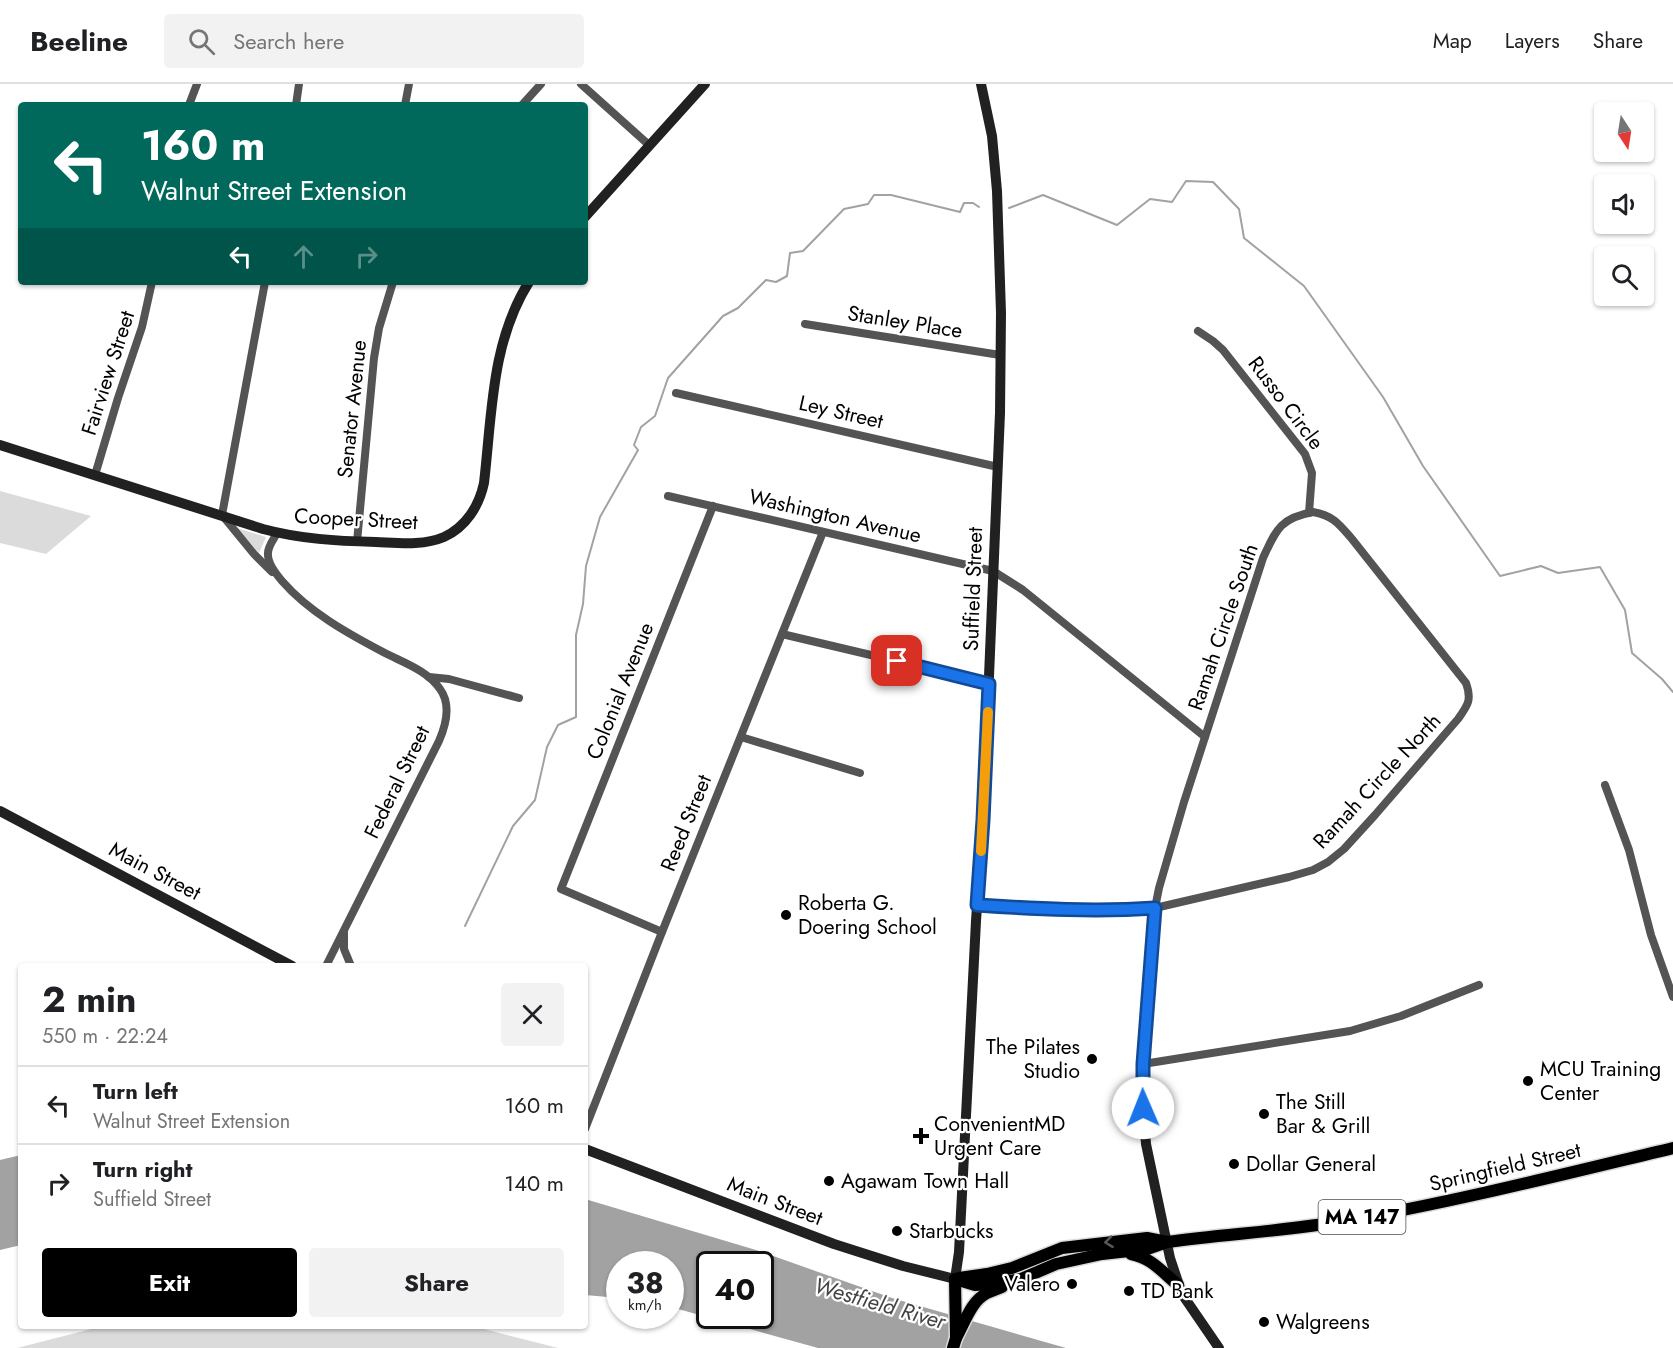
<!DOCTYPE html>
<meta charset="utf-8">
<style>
body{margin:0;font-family:Jost,sans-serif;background:#f2f2f2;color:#202124;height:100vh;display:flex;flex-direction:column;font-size:22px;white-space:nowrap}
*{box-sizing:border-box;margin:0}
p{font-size:20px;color:#757577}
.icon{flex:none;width:33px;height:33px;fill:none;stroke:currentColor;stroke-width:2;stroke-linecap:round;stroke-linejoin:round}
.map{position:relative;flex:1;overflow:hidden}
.details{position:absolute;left:18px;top:879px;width:570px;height:366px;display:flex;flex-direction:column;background:#fff;border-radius:6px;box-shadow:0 2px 4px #0004}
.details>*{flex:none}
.guide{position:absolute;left:18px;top:18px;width:570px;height:183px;border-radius:6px;box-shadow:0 2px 4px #0004;background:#00695c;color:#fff;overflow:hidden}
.needle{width:39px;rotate:168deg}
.controls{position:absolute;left:1594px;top:18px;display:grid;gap:12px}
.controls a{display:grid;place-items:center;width:60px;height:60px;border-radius:6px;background:#fff;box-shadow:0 2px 4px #0004;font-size:30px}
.speed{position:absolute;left:606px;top:1167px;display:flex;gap:12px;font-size:30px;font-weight:700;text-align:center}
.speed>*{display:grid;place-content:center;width:78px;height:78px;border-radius:50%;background:#fff;box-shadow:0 2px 4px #0004;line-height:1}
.speed small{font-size:15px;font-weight:400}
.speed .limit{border:3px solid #111;border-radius:9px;background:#fff;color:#111}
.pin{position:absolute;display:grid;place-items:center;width:51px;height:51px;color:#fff;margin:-26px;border-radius:12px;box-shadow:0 3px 9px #0006}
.me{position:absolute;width:66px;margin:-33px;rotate:359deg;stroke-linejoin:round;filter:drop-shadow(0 0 4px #0008)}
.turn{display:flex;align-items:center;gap:21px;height:126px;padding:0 24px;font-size:27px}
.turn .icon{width:78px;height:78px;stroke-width:2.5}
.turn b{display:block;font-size:42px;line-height:51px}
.lanes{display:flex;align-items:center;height:57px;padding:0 24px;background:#0003;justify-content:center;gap:30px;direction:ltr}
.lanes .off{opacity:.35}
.round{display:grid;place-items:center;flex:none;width:63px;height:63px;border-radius:6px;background:#f2f2f2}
.overview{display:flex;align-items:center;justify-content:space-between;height:102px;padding:0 24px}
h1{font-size:36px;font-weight:700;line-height:45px}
.primary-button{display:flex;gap:12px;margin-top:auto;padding:12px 24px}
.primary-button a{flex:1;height:69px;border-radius:6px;background:#000;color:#fff;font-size:24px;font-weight:700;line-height:69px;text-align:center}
.primary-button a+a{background:#f2f2f2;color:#202124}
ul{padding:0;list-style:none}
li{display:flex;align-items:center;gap:18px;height:78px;padding:0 24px;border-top:2px solid #e0e0e0}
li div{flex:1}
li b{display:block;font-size:22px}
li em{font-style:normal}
header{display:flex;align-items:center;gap:36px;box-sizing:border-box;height:84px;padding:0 30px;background:#fff;border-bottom:2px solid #e0e0e0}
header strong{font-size:28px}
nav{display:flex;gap:33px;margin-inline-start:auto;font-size:21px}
.search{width:420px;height:54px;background:#f2f2f2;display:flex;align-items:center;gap:15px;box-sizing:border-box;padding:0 21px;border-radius:6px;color:#757577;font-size:22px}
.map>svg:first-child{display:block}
.green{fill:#dbdbdb}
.water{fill:#a2a2a2;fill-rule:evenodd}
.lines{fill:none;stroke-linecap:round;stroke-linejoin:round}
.stream{stroke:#a2a2a2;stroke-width:2}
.primary-casing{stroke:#dbdbdb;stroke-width:15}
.street{stroke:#545454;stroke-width:8}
.secondary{stroke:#212121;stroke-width:10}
.primary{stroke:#000;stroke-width:12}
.oneway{stroke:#595959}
.route-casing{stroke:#114b97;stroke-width:15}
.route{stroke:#1a73e8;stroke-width:10}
.slow{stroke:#f59e0b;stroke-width:10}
.poi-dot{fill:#000;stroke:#fff;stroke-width:2}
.labels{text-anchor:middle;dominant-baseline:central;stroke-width:4.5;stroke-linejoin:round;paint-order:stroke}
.shield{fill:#fff;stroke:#4c4c4c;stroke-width:1.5}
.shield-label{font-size:20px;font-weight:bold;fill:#000}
.street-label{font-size:21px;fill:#000;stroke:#fff}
.poi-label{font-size:21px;fill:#000;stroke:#fff;text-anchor:start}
.water-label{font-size:22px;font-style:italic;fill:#434343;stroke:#fff}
</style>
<header>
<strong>Beeline</strong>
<div class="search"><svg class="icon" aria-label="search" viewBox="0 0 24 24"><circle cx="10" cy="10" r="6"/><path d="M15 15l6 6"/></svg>Search here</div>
<nav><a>Map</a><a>Layers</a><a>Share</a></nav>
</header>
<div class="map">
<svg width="1673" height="1264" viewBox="0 0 1673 1264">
<rect width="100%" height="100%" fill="#fff"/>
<!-- green -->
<g class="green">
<path d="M0 407 91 432 46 470 0 459Z"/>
<path d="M237 444 266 453 259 469Z"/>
<path d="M103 1242H472L558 1264H17Z"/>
</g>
<!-- water -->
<g class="water">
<path d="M21 1071V1161L0 1166V1076Z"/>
<path d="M585 1115 756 1166 892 1214 1066 1264H818L671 1223 670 1180H620L619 1214 585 1211ZM710 1180H760V1232H710Z"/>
</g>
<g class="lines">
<!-- stream -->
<g class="stream">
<path d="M1009 124 1043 111 1117 141 1150 115 1172 118 1186 97 1213 98 1239 125 1244 154 1304 202 1383 313 1423 382 1500 492 1541 482 1558 489 1600 483 1625 526 1632 569 1662 595 1673 608"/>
<path d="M465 842 513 742 535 716 547 663 558 641 576 633V551L583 520 586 482 600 433 638 366 634 361 641 343 655 332 668 294 723 232 738 224 766 196 776 198 787 192 790 169 803 167 844 125 868 120 874 111H891L960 128 964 119H973L979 123"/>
</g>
<defs>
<g id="primary">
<path d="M1131 1170C1152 1174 1162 1188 1178 1201"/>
<path d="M959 1194 987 1190 1012 1184 1062 1164 1147 1154 1167 1158"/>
<path d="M955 1195 975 1201 992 1200 1021 1195 1056 1180 1102 1170 1147 1165 1167 1158C1226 1150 1285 1147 1344 1137 1454 1118 1564 1090 1673 1064"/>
<path d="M956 1254C965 1238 971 1217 987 1209 992 1207 997 1205 1002 1203"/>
<path d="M953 1264 956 1254 955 1195"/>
</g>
</defs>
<!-- primary casing -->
<use href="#primary" class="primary-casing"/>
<!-- street -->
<g class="street">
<path d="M581 0 649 61"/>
<path d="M189 21 197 0"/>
<path d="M296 21 299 0"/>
<path d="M405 21 409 0"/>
<path d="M522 21 541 0"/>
<path d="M265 198 222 431 254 470 272 488"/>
<path d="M805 240 1000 271"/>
<path d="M1198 247 1213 257 1223 266 1305 370 1312 389 1309 429"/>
<path d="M676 309 998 383"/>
<path d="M95 391 118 314 142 243 152 198"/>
<path d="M668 412 993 487 1023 506 1205 653"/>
<path d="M1313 428C1334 432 1339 440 1352 455L1466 599C1472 616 1468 621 1458 635L1375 731 1344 765 1328 778 1313 786 1289 793 1155 824 1159 804 1184 718 1263 474C1276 446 1280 434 1313 428Z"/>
<path d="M277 449C274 455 268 462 268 469 267 479 276 490 282 497 309 528 347 549 383 568 402 578 427 586 440 605 451 620 446 641 439 657L326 882"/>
<path d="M357 458 374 274 379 244 393 198"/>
<path d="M782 550 989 599"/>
<path d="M429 593 449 595 519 614"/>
<path d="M741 653 860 689"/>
<path d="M1605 701 1629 766 1651 851 1673 913"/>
<path d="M662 848 561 805 713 422"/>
<path d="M344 849V865L351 882"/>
<path d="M1143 980 1350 947 1401 932 1479 901"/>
<path d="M585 1045 662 848 823 448"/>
</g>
<!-- secondary -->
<g class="secondary">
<path d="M585 133 705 0"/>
<path d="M0 361 263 445C300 455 337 457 376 458 399 459 423 462 444 453 466 443 479 422 484 399 492 331 491 258 529 198"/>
<path d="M0 727 292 882"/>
<path d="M977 821C1036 826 1096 828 1155 824L1143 980 1142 1008 1146 1060 1170 1174 1182 1210 1219 1264"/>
<path d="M585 1065 834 1160 903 1182 955 1195 959 1168 976 837 983 736 1000 329 1001 229 997 107 992 52 981 0"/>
</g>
<!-- primary -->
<use href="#primary" class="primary"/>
</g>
<!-- one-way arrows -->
<defs><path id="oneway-chevron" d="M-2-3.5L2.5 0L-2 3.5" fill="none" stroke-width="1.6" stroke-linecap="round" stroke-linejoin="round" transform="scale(1.5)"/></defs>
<use class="oneway" href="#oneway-chevron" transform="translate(1109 1158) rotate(173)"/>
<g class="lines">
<defs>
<path id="route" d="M897 577 989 600 983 736 977 821C1037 825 1096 828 1155 824L1143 980V1024"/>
</defs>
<!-- route casing -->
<use href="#route" class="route-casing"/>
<!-- route -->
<use href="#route" class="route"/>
<!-- slow -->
<path class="slow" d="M981 767 988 628"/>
</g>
<!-- markers -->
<g class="poi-dot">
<circle cx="786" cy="831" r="6"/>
<circle cx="1092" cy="975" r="6"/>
<circle cx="1528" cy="997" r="6"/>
<circle cx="1264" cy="1030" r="6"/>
<path d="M918 1043h6v6h6v6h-6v6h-6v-6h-6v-6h6z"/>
<circle cx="1234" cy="1080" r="6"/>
<circle cx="829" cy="1097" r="6"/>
<circle cx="897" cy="1147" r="6"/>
<circle cx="1072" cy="1200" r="6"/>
<circle cx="1129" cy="1207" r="6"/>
<circle cx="1264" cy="1238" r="6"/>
</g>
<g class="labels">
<!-- shield labels -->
<rect class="shield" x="1318.5" y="1116" width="87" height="34" rx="4.5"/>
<g class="shield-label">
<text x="1362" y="1133">MA 147</text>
</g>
<!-- street labels -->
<g class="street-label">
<text transform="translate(905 238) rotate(9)">Stanley Place</text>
<text transform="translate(108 289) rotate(-72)">Fairview Street</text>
<text transform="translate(1286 319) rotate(53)">Russo Circle</text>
<text transform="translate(352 325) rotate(-84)">Senator Avenue</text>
<text transform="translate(841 328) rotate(13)">Ley Street</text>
<text transform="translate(835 432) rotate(13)">Washington Avenue</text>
<text transform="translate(356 435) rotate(3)">Cooper Street</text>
<text transform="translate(973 505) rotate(-88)">Suffield Street</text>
<text transform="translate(1223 543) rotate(-71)">Ramah Circle South</text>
<text transform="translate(620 607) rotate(-68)">Colonial Avenue</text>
<text transform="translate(1377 697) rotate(-47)">Ramah Circle North</text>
<text transform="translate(397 698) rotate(-64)">Federal Street</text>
<text transform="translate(686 739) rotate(-68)">Reed Street</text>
<text transform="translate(155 787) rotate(28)">Main Street</text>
<text transform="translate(1505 1083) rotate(-13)">Springfield Street</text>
<text transform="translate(775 1117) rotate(21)">Main Street</text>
</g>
<!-- poi labels -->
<g class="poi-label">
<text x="798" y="819">Roberta G.<tspan x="798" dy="24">Doering School</tspan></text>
<text x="1080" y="963" text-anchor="end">The Pilates<tspan x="1080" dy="24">Studio</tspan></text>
<text x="1540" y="985">MCU Training<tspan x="1540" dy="24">Center</tspan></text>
<text x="1276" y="1018">The Still<tspan x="1276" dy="24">Bar &amp; Grill</tspan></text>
<text x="934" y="1040">ConvenientMD<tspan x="934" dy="24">Urgent Care</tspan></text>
<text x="1246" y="1080">Dollar General</text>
<text x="841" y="1097">Agawam Town Hall</text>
<text x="909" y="1147">Starbucks</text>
<text x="1060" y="1200" text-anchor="end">Valero</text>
<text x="1141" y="1207">TD Bank</text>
<text x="1276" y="1238">Walgreens</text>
</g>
<!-- water labels -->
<g class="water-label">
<text transform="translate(880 1219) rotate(16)">Westfield River</text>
</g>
</g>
</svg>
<div class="controls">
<a><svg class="needle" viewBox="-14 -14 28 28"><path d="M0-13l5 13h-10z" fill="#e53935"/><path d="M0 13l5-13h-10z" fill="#757577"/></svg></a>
<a><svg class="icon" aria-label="sound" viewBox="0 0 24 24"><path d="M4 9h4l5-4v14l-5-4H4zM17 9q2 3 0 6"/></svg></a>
<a><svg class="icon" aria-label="search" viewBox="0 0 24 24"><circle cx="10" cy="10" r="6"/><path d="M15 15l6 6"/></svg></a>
</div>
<div class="speed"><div>38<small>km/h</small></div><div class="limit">40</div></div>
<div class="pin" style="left:897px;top:577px;background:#d93025"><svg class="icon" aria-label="arrive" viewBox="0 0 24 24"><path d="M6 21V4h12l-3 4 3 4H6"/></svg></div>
<svg class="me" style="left:1143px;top:1024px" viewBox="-20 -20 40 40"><circle r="19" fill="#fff"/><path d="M0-13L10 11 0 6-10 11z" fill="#1a73e8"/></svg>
<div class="guide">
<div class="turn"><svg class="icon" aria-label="left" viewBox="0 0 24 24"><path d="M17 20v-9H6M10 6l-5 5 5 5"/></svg><div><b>160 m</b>Walnut Street Extension</div></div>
<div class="lanes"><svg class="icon" aria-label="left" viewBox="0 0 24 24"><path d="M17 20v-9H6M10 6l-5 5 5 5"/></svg><svg class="icon off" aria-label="ahead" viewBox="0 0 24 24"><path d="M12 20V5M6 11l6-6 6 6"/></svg><svg class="icon off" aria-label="right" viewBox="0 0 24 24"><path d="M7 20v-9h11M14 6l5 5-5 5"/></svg></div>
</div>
<section class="details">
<div class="overview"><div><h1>2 min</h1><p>550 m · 22:24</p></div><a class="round"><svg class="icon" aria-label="close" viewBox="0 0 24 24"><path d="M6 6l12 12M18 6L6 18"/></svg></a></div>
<ul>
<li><svg class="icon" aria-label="left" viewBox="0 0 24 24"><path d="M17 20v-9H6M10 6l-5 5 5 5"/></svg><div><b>Turn left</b><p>Walnut Street Extension</p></div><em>160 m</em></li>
<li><svg class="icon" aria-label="right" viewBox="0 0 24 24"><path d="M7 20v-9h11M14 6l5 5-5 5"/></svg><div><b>Turn right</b><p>Suffield Street</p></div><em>140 m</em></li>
</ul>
<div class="primary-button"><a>Exit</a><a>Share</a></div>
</section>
</div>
